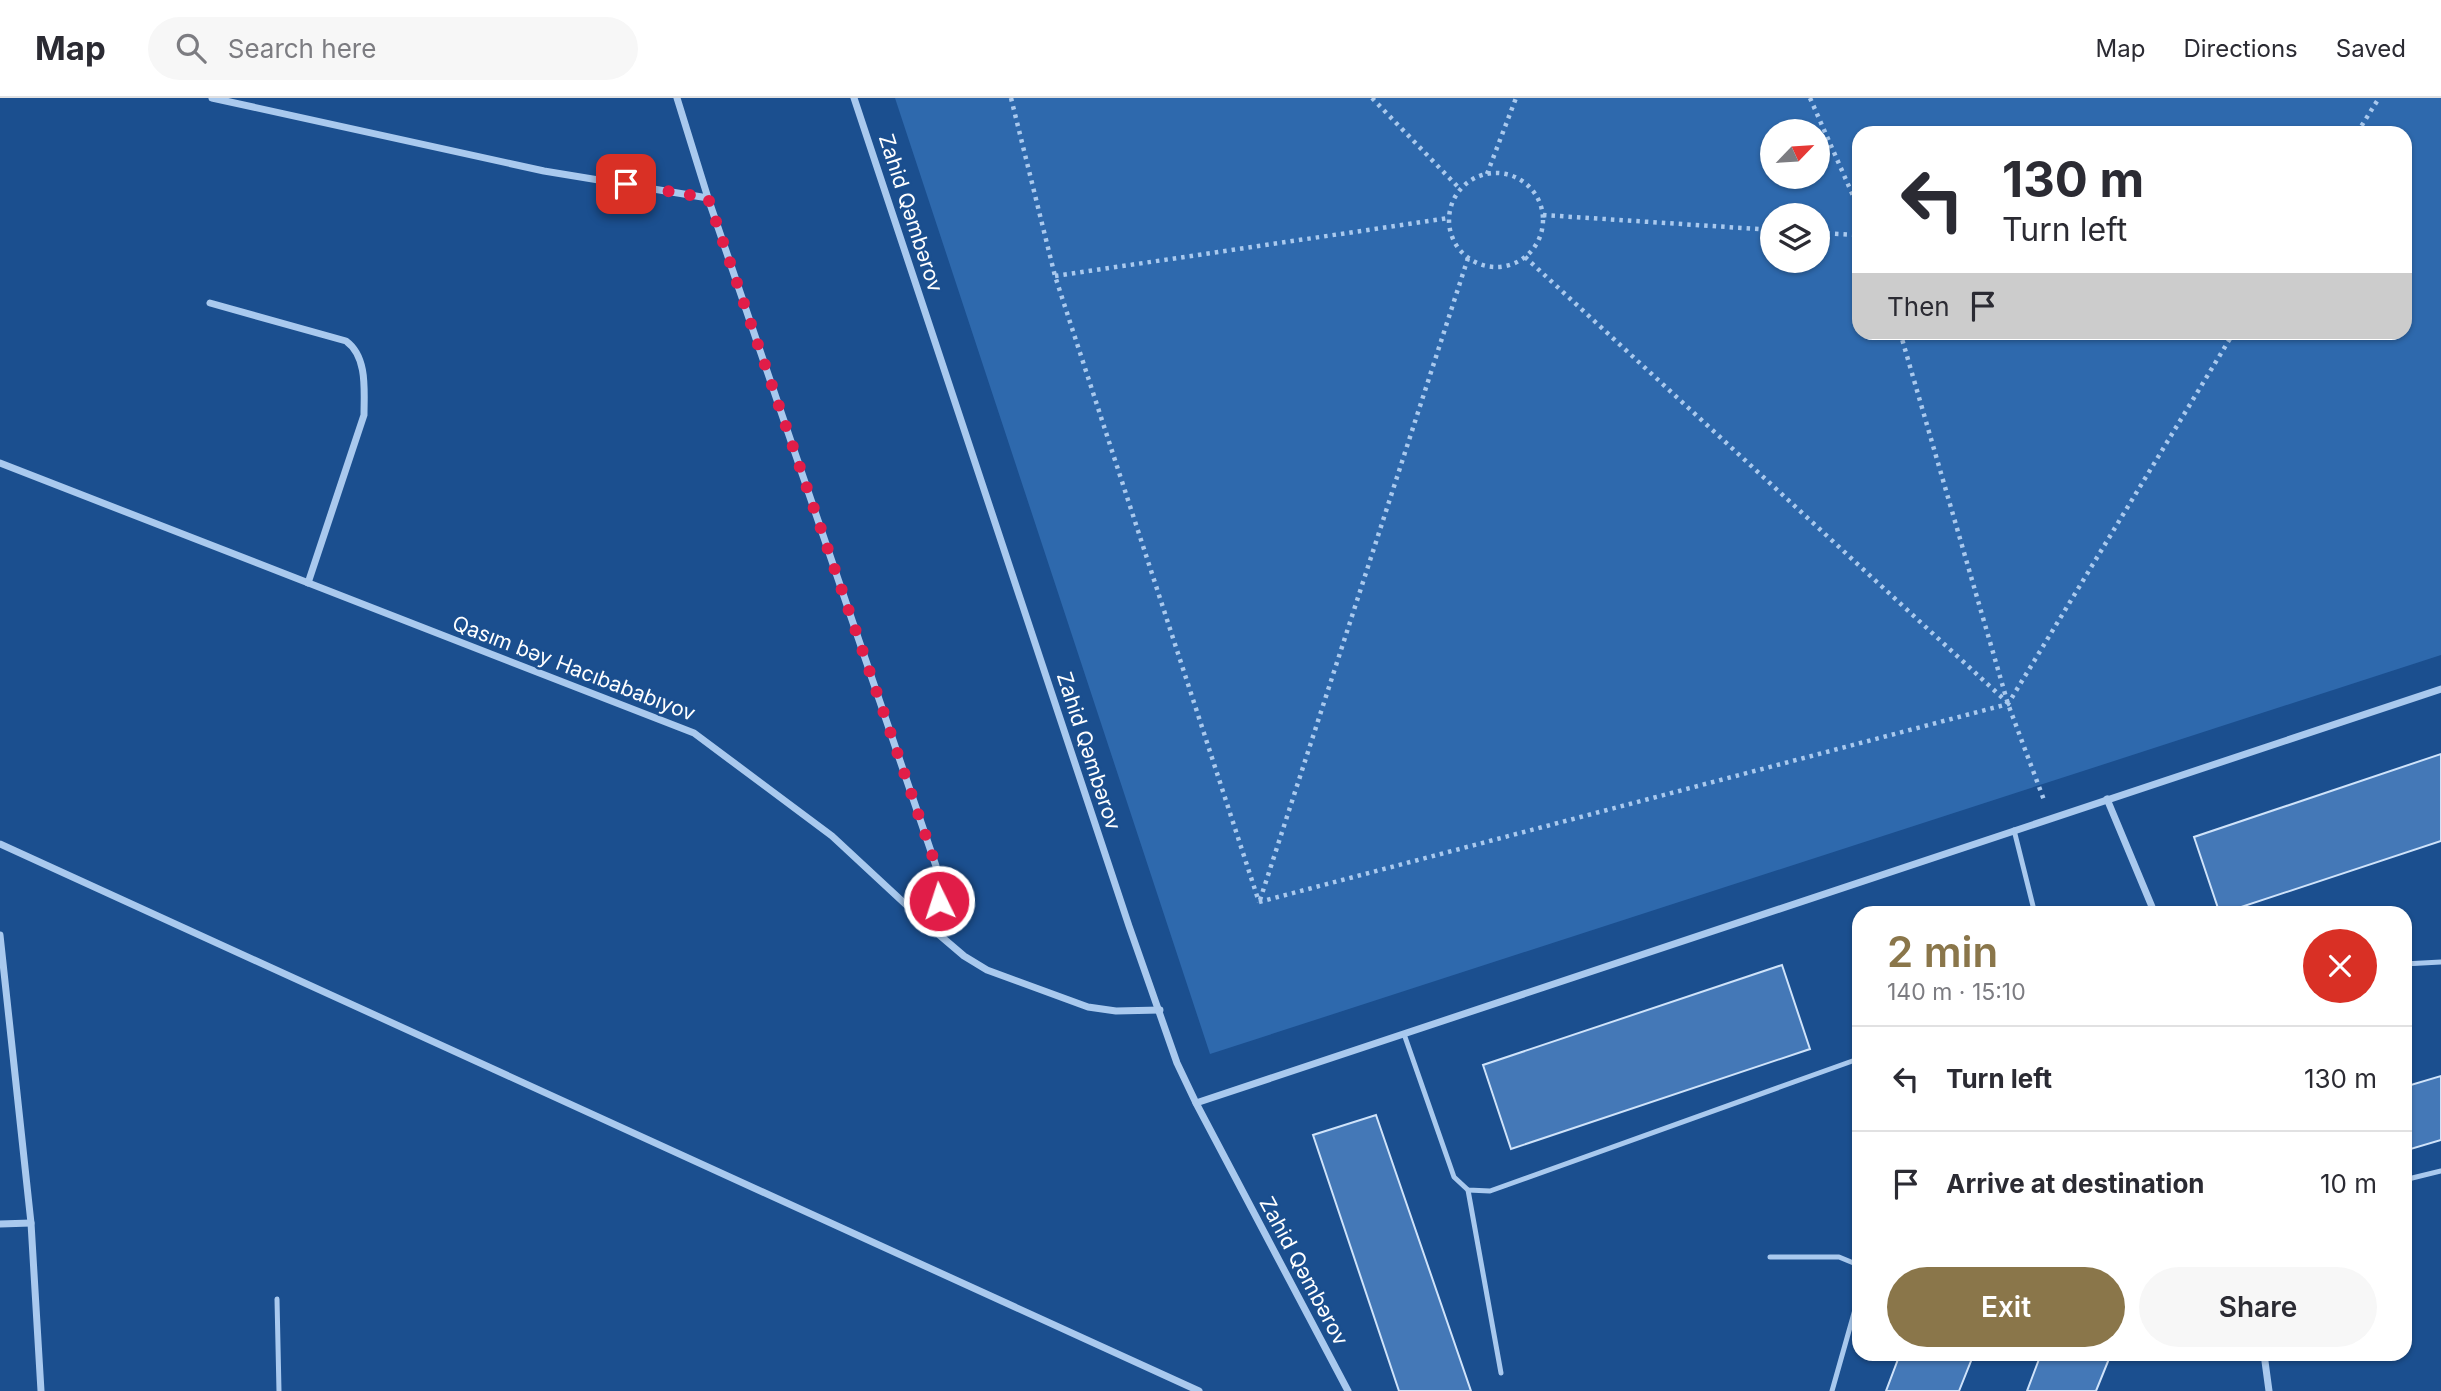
<!DOCTYPE html>
<meta charset="utf-8">
<style>
body{margin:0;font-family:Inter,sans-serif;background:#f7f7f7;color:#2b2b33;height:100vh;display:flex;flex-direction:column;font-size:26px;white-space:nowrap}
*{box-sizing:border-box;margin:0}
p{font-size:23px;color:#7c7c81}
.icon{flex:none;width:38px;height:38px;fill:none;stroke:currentColor;stroke-width:2;stroke-linecap:round;stroke-linejoin:round}
.map{position:relative;flex:1;overflow:hidden}
.sheet{position:absolute;left:1852px;top:808px;width:560px;height:455px;display:flex;flex-direction:column;background:#fff;border-radius:21px;box-shadow:0 2px 5px #0004}
.sheet>*{flex:none}
.banner{position:absolute;left:1852px;top:28px;width:560px;height:214px;border-radius:21px;box-shadow:0 2px 5px #0004;background:#fff;color:#2b2b33;overflow:hidden}
.needle{width:46px;rotate:65deg}
.fabs{position:absolute;left:1760px;top:21px;display:grid;gap:14px}
.fabs a{display:grid;place-items:center;width:70px;height:70px;border-radius:50%;background:#fff;box-shadow:0 2px 5px #0004;font-size:35px}
.pin{position:absolute;display:grid;place-items:center;width:60px;height:60px;color:#fff;margin:-30px;border-radius:14px;box-shadow:0 4px 10px #0006}
.me{position:absolute;width:77px;margin:-38px;rotate:356deg;stroke-linejoin:round;filter:drop-shadow(0 0 5px #0008)}
.turn{display:flex;align-items:center;gap:24px;height:147px;padding:0 35px;font-size:32px}
.turn .icon{width:91px;height:91px;stroke-width:2.5}
.turn b{display:block;font-size:49px;line-height:60px}
.then{display:flex;align-items:center;height:66px;padding:0 35px;background:#0003;gap:14px;font-size:26px}
.round{display:grid;place-items:center;flex:none;width:74px;height:74px;border-radius:37px;background:#f7f7f7}
.summary{display:flex;align-items:center;justify-content:space-between;height:119px;padding:0 35px}
h1{font-size:42px;font-weight:600;line-height:52px;color:#8a764a}
.primary-button{display:flex;gap:14px;margin-top:auto;padding:14px 35px}
.primary-button a{flex:1;height:80px;border-radius:42px;background:#8a764a;color:#fff;font-size:28px;font-weight:600;line-height:80px;text-align:center}
.primary-button a+a{background:#f7f7f7;color:#2b2b33}
ul{padding:0;list-style:none}
li{display:flex;align-items:center;gap:21px;height:105px;padding:0 35px;border-top:2px solid #e1e1e2}
li div{flex:1}
li b{display:block;font-size:26px}
li em{font-style:normal}
header{display:flex;align-items:center;gap:42px;box-sizing:border-box;height:98px;padding:0 35px;background:#fff;border-bottom:2px solid #e1e1e2}
header strong{font-size:33px}
nav{display:flex;gap:38px;margin-inline-start:auto;font-size:24px}
.search{width:490px;height:63px;background:#f7f7f7;display:flex;align-items:center;gap:18px;box-sizing:border-box;padding:0 24px;border-radius:38px;color:#7c7c81;font-size:26px}
.map>svg:first-child{display:block}
.green{fill:#2e69ad;fill-rule:evenodd}
.building{fill:#4478b7;stroke:#cfe3fa;stroke-width:2}
.lines{fill:none;stroke-linecap:round;stroke-linejoin:round}
.path{stroke:#a9c9ee;stroke-width:4.5;stroke-dasharray:3.5 5;stroke-linecap:butt}
.lane{stroke:#a9c9ee;stroke-width:5}
.street{stroke:#a9c9ee;stroke-width:7}
.route{stroke:#e11d48;stroke-width:12;stroke-dasharray:0 21.6}
.labels{text-anchor:middle;dominant-baseline:central;stroke-width:5;stroke-linejoin:round;paint-order:stroke}
.street-label{font-size:21px;fill:#fff;stroke:#1b4f8f}
</style>
<header>
<strong>Map</strong>
<div class="search"><svg class="icon" aria-label="search" viewBox="0 0 24 24"><circle cx="10" cy="10" r="6"/><path d="M15 15l6 6"/></svg>Search here</div>
<nav><a>Map</a><a>Directions</a><a>Saved</a></nav>
</header>
<div class="map">
<svg width="2441" height="1293" viewBox="0 0 2441 1293">
<rect width="100%" height="100%" fill="#1b4f8f"/>
<!-- green -->
<path class="green" d="M895 0H2441V557L1210 956ZM1773 33H1818V79H1773ZM1858 35H2404V234H1858ZM1773 117H1818V163H1773Z"/>
<!-- building -->
<g class="building">
<path d="M2441 656V743L2220 816 2194 739Z"/>
<path d="M1782 867 1810 951 1511 1051 1483 967Z"/>
<path d="M2441 978V1042L2404 1053V989Z"/>
<path d="M1376 1017 1471 1293H1399L1313 1037Z"/>
<path d="M1900 1256H1971L1973 1258 1959 1293H1886Z"/>
<path d="M2041 1256H2111L2096 1293H2027Z"/>
</g>
<g class="lines">
<!-- path -->
<g class="path">
<path d="M1011 0 1055 178 1259 804"/>
<path d="M1372 0 1460 91"/>
<path d="M1810 0 1858 109"/>
<path d="M2357 35 2379 0"/>
<circle cx="1496" cy="122" r="47"/>
<path d="M1487 76 1516 0"/>
<path d="M1543 117 1773 132"/>
<path d="M1818 135 1858 137"/>
<path d="M1525 159 2008 605"/>
<path d="M1055 178 1449 120"/>
<path d="M1900 234 2008 606 2044 702"/>
<path d="M1260 802 1468 160"/>
<path d="M1259 804 2008 606 2234 234"/>
</g>
<!-- lane -->
<g class="lane">
<path d="M2014 732 2035 816"/>
<path d="M2404 866 2441 864"/>
<path d="M1404 936 1454 1079 1468 1092 1490 1093 1858 961"/>
<path d="M2404 1082 2441 1073"/>
<path d="M1468 1092 1501 1275"/>
<path d="M1770 1159H1839L1856 1166 1858 1173"/>
<path d="M277 1201 279 1293"/>
<path d="M1832 1293 1858 1201"/>
</g>
<!-- street -->
<g class="street">
<path d="M212 0 544 73 708 100"/>
<path d="M677 0 708 100 936 768 939 803 930 829"/>
<path d="M854 0 1129 828 1177 965 1196 1005 1348 1293"/>
<path d="M210 205 346 243C368 259 364 293 364 317L308 485"/>
<path d="M0 365 694 635 832 738 930 829 964 858 987 872 1088 909 1116 913 1160 912"/>
<path d="M2107 701 2155 816"/>
<path d="M0 746 1199 1293"/>
<path d="M0 837 31 1125 41 1293"/>
<path d="M1196 1005 2441 591"/>
<path d="M0 1126 31 1125"/>
<path d="M2264 1256 2269 1293"/>
</g>
</g>
<g class="lines">
<!-- route -->
<path class="route" d="M626 86 708 100 936 768 939 803"/>
</g>
<g class="labels">
<!-- street labels -->
<g class="street-label">
<text transform="translate(911 115) rotate(72)">Zahid Qəmbərov</text>
<text transform="translate(574 570) rotate(21)">Qasım bəy Hacıbababıyov</text>
<text transform="translate(1089 653) rotate(72)">Zahid Qəmbərov</text>
<text transform="translate(1304 1173) rotate(62)">Zahid Qəmbərov</text>
</g>
</g>
</svg>
<div class="fabs">
<a><svg class="needle" viewBox="-14 -14 28 28"><path d="M0-13l5 13h-10z" fill="#e53935"/><path d="M0 13l5-13h-10z" fill="#7c7c81"/></svg></a>
<a><svg class="icon" aria-label="layers" viewBox="0 0 24 24"><path d="M12 4l9 5-9 5-9-5zM3 14l9 5 9-5"/></svg></a>
</div>
<div class="pin" style="left:626px;top:86px;background:#d93025"><svg class="icon" aria-label="arrive" viewBox="0 0 24 24"><path d="M6 21V4h12l-3 4 3 4H6"/></svg></div>
<svg class="me" style="left:939px;top:803px" viewBox="-20 -20 40 40"><circle r="17" fill="#e11d48" stroke="#fff" stroke-width="3"/><path d="M0-11L8 9 0 5-8 9z" fill="#fff"/></svg>
<div class="banner">
<div class="turn"><svg class="icon" aria-label="left" viewBox="0 0 24 24"><path d="M17 20v-9H6M10 6l-5 5 5 5"/></svg><div><b>130 m</b>Turn left</div></div>
<div class="then">Then<svg class="icon" aria-label="arrive" viewBox="0 0 24 24"><path d="M6 21V4h12l-3 4 3 4H6"/></svg></div>
</div>
<section class="sheet">
<div class="summary"><div><h1>2 min</h1><p>140 m · 15:10</p></div><a class="round" style="background:#d93025;color:#fff"><svg class="icon" aria-label="close" viewBox="0 0 24 24"><path d="M6 6l12 12M18 6L6 18"/></svg></a></div>
<ul>
<li><svg class="icon" aria-label="left" viewBox="0 0 24 24"><path d="M17 20v-9H6M10 6l-5 5 5 5"/></svg><div><b>Turn left</b></div><em>130 m</em></li>
<li><svg class="icon" aria-label="arrive" viewBox="0 0 24 24"><path d="M6 21V4h12l-3 4 3 4H6"/></svg><div><b>Arrive at destination</b></div><em>10 m</em></li>
</ul>
<div class="primary-button"><a>Exit</a><a>Share</a></div>
</section>
</div>
